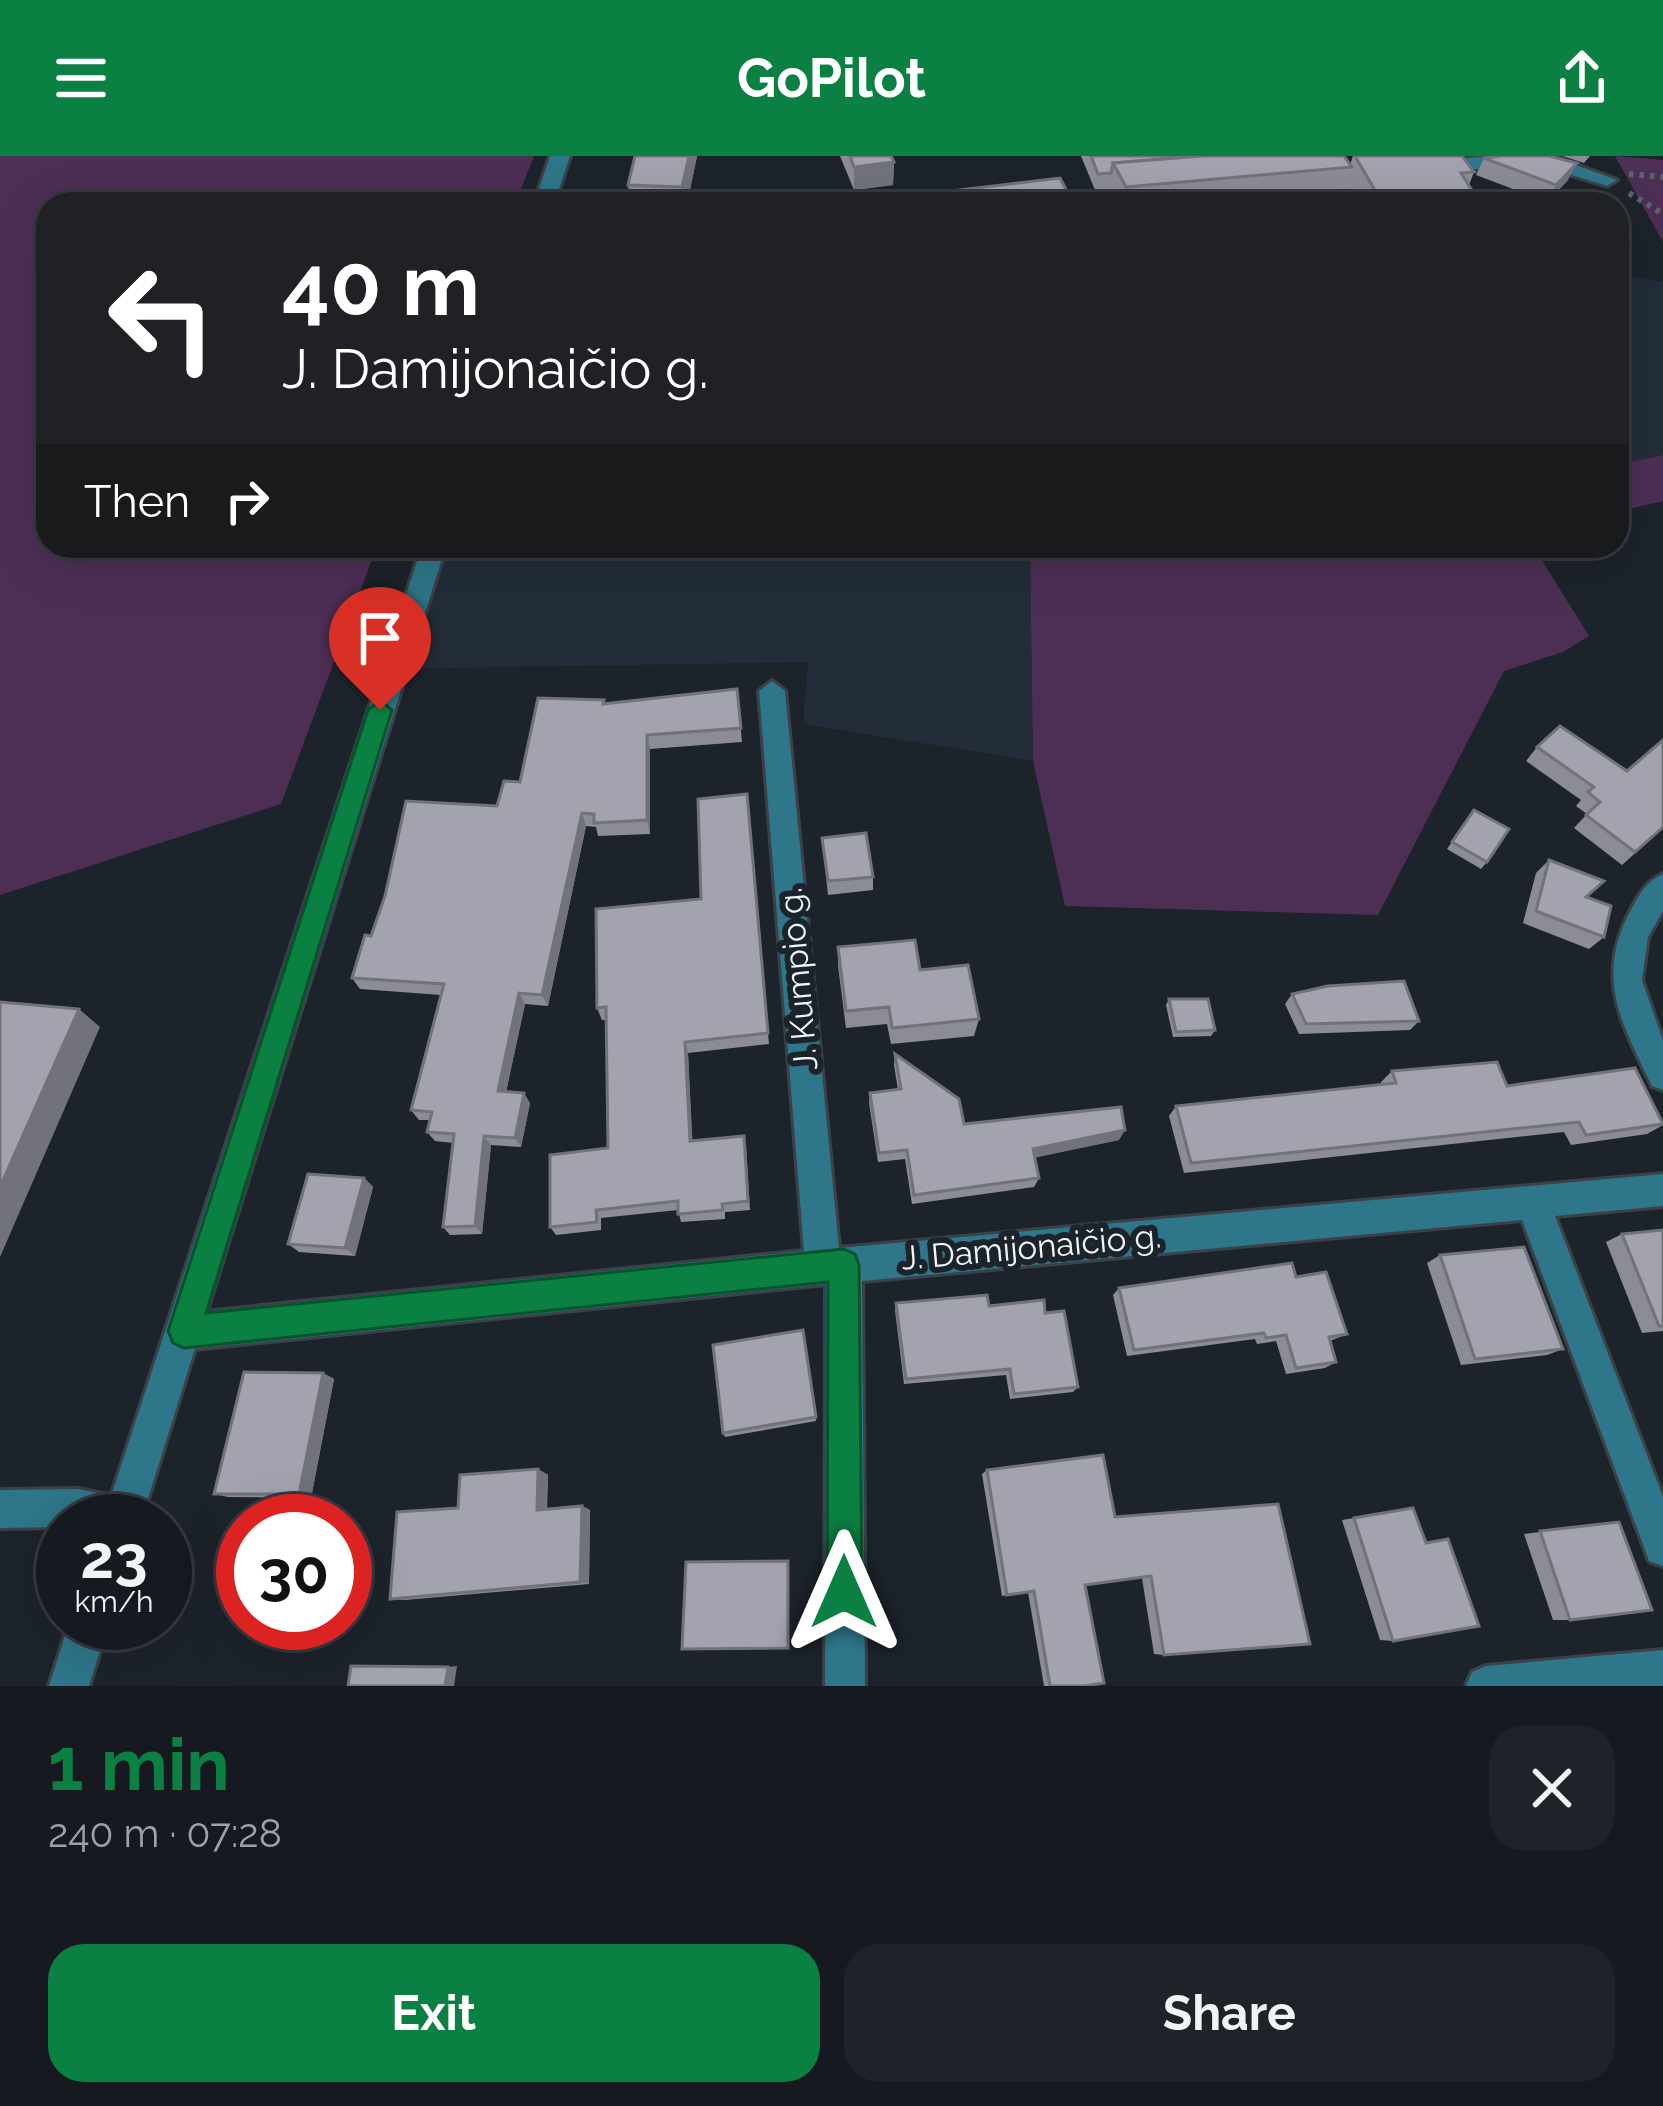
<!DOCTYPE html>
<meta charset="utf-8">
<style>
body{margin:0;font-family:Raleway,sans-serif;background:#1f2329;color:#f1f3f6;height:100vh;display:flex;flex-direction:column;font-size:45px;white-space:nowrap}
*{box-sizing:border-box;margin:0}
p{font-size:39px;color:#9ea1a5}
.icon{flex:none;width:66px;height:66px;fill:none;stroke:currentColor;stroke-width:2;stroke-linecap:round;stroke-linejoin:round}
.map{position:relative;height:1530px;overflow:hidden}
.details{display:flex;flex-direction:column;background:#161a20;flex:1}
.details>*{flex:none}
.guide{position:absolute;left:36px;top:36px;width:1593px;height:366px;border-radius:36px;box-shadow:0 12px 48px #0002,0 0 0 3px #35383e;background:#202124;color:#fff;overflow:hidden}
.speed{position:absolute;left:36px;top:1338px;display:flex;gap:24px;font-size:60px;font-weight:700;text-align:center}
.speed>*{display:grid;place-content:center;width:156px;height:156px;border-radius:50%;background:#161a20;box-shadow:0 12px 48px #0002,0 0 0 3px #35383e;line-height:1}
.speed small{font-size:30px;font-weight:400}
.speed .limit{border:18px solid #d22;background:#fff;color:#111}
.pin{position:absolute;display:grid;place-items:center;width:102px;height:102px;color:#fff;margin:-123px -51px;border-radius:50% 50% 50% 0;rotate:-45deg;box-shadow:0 0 12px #0007}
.pin .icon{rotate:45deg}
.me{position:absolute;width:132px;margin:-66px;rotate:0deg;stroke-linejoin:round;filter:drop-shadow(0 0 9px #0008)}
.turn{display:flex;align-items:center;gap:42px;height:252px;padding:0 48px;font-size:54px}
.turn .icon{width:156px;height:156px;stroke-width:2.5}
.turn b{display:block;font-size:84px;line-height:102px}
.then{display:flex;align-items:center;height:114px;padding:0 48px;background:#0003;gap:24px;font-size:45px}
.round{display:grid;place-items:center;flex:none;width:126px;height:126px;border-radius:36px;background:#1f2329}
.overview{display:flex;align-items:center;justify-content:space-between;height:204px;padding:0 48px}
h1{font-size:72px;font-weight:700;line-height:90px;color:#0b8043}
.cta{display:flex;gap:24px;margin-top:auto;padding:24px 48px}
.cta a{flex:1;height:138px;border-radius:36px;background:#0b8043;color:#fff;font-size:48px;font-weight:700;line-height:138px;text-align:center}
.cta a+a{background:#1f2329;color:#f1f3f6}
header{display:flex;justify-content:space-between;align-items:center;height:156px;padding:0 48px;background:#0b8043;color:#fff;font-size:54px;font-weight:700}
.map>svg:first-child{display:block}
.built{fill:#222d39}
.green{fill:#4d2f56}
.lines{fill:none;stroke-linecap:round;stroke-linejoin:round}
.minor-casing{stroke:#3b4148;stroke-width:6}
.tertiary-casing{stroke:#3b4148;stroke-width:6}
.path{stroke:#5d636a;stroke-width:6;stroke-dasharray:4.5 6;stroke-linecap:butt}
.minor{fill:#2e7689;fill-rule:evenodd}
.tertiary{fill:#2e7689;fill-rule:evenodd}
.wall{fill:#8b8c96}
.shaded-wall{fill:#71727a}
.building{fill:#a2a3af;stroke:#71727a;stroke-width:3}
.route{fill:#0b8043;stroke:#07532c;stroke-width:3}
.labels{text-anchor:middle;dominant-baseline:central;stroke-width:12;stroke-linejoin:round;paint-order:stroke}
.street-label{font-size:33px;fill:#f1f6fb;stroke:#1d232b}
</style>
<header><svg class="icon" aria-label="menu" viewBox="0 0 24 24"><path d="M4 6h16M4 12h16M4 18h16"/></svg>GoPilot<svg class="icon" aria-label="share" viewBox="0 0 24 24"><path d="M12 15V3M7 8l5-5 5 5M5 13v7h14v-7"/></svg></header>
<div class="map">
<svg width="1663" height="1530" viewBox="0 0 1663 1530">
<rect width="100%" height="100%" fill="#1d232b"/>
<!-- built -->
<g class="built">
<path d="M1617 119 1663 126V299L1617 309Z"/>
<path d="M434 390H1030L1033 605 803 568 808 506 394 513Z"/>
</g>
<!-- green -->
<g class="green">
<path d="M0 0H534L515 48H48V390H377L281 648 0 739Z"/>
<path d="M1615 0 1663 4V86Z"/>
<path d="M1663 299V345L1617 356V309Z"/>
<path d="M1030 390H1533L1589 480 1563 496 1504 515 1378 759 1065 750 1033 605Z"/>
</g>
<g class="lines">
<defs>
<g id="minor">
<path d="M1492 0H1551L1617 24 1607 30 1537 8 1428 17 1418 11 1428 5Z"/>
<path d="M1148 34 1155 36V44L1054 48 1064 42Z"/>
<path d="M772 525 785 535 839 1092 1663 1018V1050L1555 1060 1663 1341V1410L1649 1405 1644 1391 1522 1064 862 1125 865 1530H825L826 1128 184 1194 171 1189 166 1176 171 1163 184 1158 804 1095 759 535Z"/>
<path d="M1663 718V755L1648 781 1642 824 1663 885V934L1652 930C1621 866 1594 820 1632 752 1639 738 1648 724 1663 718Z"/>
<path d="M78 1333 138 1345 141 1365H63V1371L0 1372V1334Z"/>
<path d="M1663 1494V1530H1466L1472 1516 1486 1510Z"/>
</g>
<g id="tertiary">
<path d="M550 0H570L554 48H534Z"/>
<path d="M422 390H446L141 1365H103Z"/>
<path d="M69 1467H109L89 1530H49Z"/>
</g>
</defs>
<!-- minor casing -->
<use href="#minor" class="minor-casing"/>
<!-- tertiary casing -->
<use href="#tertiary" class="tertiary-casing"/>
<!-- path -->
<g class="path">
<path d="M1629 18 1663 21"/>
<path d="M1629 37 1663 58"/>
</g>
<!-- minor -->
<use href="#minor" class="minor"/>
<!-- tertiary -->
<use href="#tertiary" class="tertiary"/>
</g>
<!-- wall -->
<g class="wall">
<path d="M635 0H697L687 48H630L628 29Z"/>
<path d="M840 0H891L894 6 893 29 854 34Z"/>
<path d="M1081 0H1344L1350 9 1353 0H1462L1474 16 1469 29 1481 48H1353L1344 32 1339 48H1105L1108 33 1095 34Z"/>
<path d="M1562 0H1590L1584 7Z"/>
<path d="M1484 2 1568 24 1547 46 1476 19Z"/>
<path d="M549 390H620L617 403 552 399Z"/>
<path d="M737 533 742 586 650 593V678L598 680 596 671 586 670 548 850 525 848 506 936 530 947 521 991 491 989 482 1078 450 1079 443 1071 453 987 435 985 427 976 430 964H419L411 954 441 839 360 833 352 822 371 780 520 626 604 544 605 548Z"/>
<path d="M1537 591 1663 672 1622 709 1574 672 1587 658 1576 650 1581 644 1526 605Z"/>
<path d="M747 638 769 888 688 897 692 985 746 990 750 1054 725 1056V1063L681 1066 678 1054 601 1062V1074L556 1079 550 1071 608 992 606 864H602L597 852 701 743Z"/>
<path d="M1474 654 1487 706 1481 713 1447 693Z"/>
<path d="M822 682 873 721V734L828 739Z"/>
<path d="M1549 704 1604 781 1589 793 1523 767 1536 717Z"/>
<path d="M838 791 920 814 979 863 974 880 891 888 887 868 846 872 838 810Z"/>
<path d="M1292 838 1419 865 1410 874 1299 878 1285 848Z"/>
<path d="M1169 843 1215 874 1211 880 1173 881 1166 849Z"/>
<path d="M895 898 964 968 1119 984 1035 1001 1039 1022 1034 1031 912 1048 905 1003 878 1006 869 947 870 937 898 934 894 909Z"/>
<path d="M1392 915 1507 930 1663 969 1647 978 1571 989 1564 976 1184 1017 1169 960 1176 950 1381 928V926Z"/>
<path d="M364 1022 373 1031 355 1100 299 1096 288 1088Z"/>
<path d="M1663 1074V1175L1642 1177 1606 1086 1622 1078Z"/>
<path d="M1440 1099 1563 1193 1547 1199 1461 1209 1427 1107Z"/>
<path d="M1296 1121 1347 1178 1330 1185 1336 1206 1325 1212 1286 1218 1276 1185 1257 1188 1255 1183 1127 1200 1113 1139 1119 1132Z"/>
<path d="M896 1147 989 1150 1045 1157 1078 1231 1073 1236 1010 1243 1006 1219 904 1228 895 1154Z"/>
<path d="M803 1174 816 1265 725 1281 723 1277Z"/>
<path d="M323 1217 334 1223 311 1342 228 1341 214 1338Z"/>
<path d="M538 1313 548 1319 547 1353 582 1350 590 1354 589 1428 405 1444 390 1443 458 1352Z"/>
<path d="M987 1314 1115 1361 1278 1348 1164 1499 1154 1498 1142 1422 1085 1429 1084 1530H1044L1028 1436 1002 1440 982 1318Z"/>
<path d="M1413 1352 1393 1485 1380 1484 1342 1364Z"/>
<path d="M1619 1366 1570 1464H1553L1524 1378Z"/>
</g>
<!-- shaded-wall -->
<g class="shaded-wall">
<path d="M689 0H697L687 48H684L682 31Z"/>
<path d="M894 6 893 29 854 34V11Z"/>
<path d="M1577 7 1568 24 1547 46 1556 29Z"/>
<path d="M647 579 650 593V678L647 664Z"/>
<path d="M582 657 586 670 548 850 542 839Z"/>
<path d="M519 837 525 848 504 945 498 935Z"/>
<path d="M79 853 100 871 0 1101V1031Z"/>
<path d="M685 886 688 897 693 995 690 985Z"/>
<path d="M524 937 530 947 521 991 515 982Z"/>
<path d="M1125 974 1119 984 1029 1003 1033 993Z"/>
<path d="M484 980 491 989 482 1078 475 1070Z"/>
<path d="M364 1022 373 1031 355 1100 345 1092Z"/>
<path d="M323 1217 334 1223 311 1342 299 1338Z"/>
<path d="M538 1313 548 1319 546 1358 537 1354Z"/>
<path d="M582 1350 590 1354 589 1428 580 1426Z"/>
<path d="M457 1510 454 1530H445L448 1511Z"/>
</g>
<!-- building -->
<g class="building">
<path d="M635 0H689L682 31 628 29Z"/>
<path d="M850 0H891L894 6 854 11Z"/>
<path d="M1091 0H1202L1113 7 1111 17 1098 18Z"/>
<path d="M1202 0H1344L1352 11 1126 31 1113 7Z"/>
<path d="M1355 0H1462L1474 16 1461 17 1481 48H1383Z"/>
<path d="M1502 0H1549L1577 7 1556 29 1484 2Z"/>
<path d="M1060 22 1074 48H913L909 40Z"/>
<path d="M737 533 741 572 647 579V664L594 667V658L582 657 542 839 519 837 498 935 524 937 515 982 484 980 475 1070 443 1071 454 978 427 976 432 956 411 954 444 828 352 822 365 779 371 780 385 740 406 645 497 650 504 625 520 626 538 542 604 544 603 548Z"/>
<path d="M1560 570 1627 615 1663 584V671L1635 696 1586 659 1600 646 1588 636 1594 631 1537 591Z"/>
<path d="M747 638 768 877 685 886 690 985 744 980 748 1045 722 1048 723 1054 678 1058V1045L596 1054 597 1066 550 1071V999L608 992 606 851 597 852 596 753 701 743 698 643Z"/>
<path d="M1474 654 1509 673 1487 706 1452 686Z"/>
<path d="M866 677 873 721 828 725 822 682Z"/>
<path d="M1549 704 1604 725 1586 741 1611 750 1604 781 1536 755Z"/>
<path d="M915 784 920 814 968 809 979 863 892 872 889 851 846 855 838 791Z"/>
<path d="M1404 825 1419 865 1306 868 1292 838 1328 830Z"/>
<path d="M1169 843H1208L1215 874 1176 876Z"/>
<path d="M0 846 79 853 0 1031Z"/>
<path d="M895 898 959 943 964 968 1121 951 1125 974 1033 993 1039 1022 914 1039 907 994 879 997 870 937 901 933Z"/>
<path d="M1497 906 1507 930 1635 912 1663 968 1586 979 1579 966 1191 1007 1176 950 1396 927 1392 915Z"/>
<path d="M308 1018 364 1022 345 1092 288 1088Z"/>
<path d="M1663 1074V1170H1659L1622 1078Z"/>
<path d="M1524 1091 1563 1193 1475 1203 1440 1099Z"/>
<path d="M1292 1107 1296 1121 1326 1116 1347 1178 1329 1181 1336 1206 1296 1212 1286 1179 1266 1182 1264 1177 1134 1194 1119 1132Z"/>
<path d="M987 1139 989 1150 1044 1144 1045 1157 1064 1155 1078 1231 1014 1238 1010 1213 906 1223 896 1147Z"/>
<path d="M803 1174 816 1261 723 1277 713 1189Z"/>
<path d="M244 1216 323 1217 299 1338H214Z"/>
<path d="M1103 1299 1115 1361 1278 1348 1310 1488 1164 1499 1151 1420 1085 1429 1104 1527 1084 1530H1050L1034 1435 1007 1439 987 1314Z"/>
<path d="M538 1313 537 1354 582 1350 580 1426 390 1443 397 1356 458 1352 460 1319Z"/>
<path d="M1413 1352 1426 1387 1448 1383 1479 1470 1393 1485 1354 1362Z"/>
<path d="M1619 1366 1652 1454 1570 1464 1540 1375Z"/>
<path d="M788 1405V1492L682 1493 686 1406Z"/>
<path d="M351 1510 448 1511 445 1530H348Z"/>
</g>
<!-- route -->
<path class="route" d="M380 544 392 554 206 1157 844 1093 855 1098 859 1109 862 1436 857 1449 844 1454 832 1449 827 1436 828 1126 184 1192 173 1187 168 1175 368 554Z"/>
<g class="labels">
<!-- street labels -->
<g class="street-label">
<text transform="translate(798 823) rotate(-95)">J. Kumpio g.</text>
<text transform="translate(1031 1091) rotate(-5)">J. Damijonaičio g.</text>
</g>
</g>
</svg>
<div class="speed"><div>23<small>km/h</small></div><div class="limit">30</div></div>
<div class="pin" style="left:380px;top:554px;background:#d93025"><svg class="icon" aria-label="arrive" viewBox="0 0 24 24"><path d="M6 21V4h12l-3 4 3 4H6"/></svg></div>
<svg class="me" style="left:844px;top:1436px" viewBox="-20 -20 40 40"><path d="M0-17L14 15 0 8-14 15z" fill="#0b8043" stroke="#fff" stroke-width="4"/></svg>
<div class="guide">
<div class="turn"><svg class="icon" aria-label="left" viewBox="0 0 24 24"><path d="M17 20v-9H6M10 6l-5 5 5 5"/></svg><div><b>40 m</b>J. Damijonaičio g.</div></div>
<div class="then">Then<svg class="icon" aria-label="right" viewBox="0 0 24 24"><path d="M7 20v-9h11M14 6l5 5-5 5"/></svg></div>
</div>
</div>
<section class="details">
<div class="overview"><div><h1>1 min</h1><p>240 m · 07:28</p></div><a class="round"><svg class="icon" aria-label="close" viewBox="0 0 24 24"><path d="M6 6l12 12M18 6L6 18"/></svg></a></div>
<div class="cta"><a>Exit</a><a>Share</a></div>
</section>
